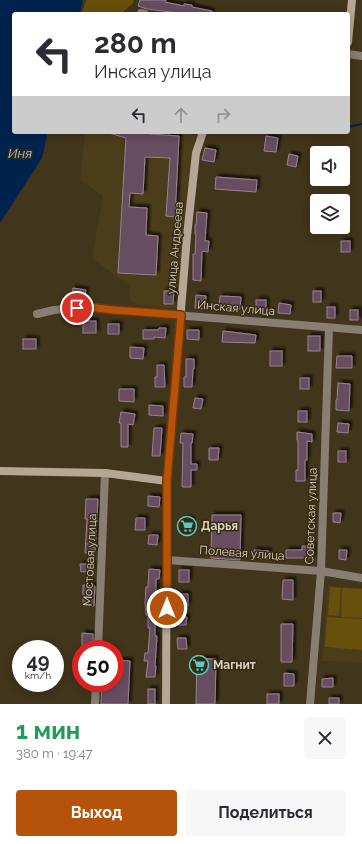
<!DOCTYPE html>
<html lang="ru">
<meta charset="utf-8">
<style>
body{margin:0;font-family:Raleway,sans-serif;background:#f7f7f7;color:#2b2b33;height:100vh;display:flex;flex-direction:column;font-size:15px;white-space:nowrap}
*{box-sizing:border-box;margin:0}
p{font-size:13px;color:#7c7c81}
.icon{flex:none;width:22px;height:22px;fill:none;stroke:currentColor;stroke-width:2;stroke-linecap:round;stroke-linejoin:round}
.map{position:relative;height:704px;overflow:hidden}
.sheet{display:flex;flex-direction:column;background:#fff;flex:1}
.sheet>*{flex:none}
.guide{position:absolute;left:12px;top:12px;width:338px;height:122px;border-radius:4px;box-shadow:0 2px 10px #0003;background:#fff;color:#2b2b33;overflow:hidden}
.fabs{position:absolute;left:310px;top:146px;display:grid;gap:8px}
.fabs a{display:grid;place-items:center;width:40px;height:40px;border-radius:4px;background:#fff;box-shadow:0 2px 10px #0003;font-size:20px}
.speed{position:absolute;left:12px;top:640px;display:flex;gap:8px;font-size:20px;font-weight:700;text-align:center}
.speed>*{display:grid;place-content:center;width:52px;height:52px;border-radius:50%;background:#fff;box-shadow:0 2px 10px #0003;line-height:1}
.speed small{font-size:10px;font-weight:400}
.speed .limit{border:6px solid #d22;background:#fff;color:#111}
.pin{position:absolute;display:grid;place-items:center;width:34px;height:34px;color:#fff;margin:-17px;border:2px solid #fff;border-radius:50%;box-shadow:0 1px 4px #0007}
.me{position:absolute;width:44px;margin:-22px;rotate:0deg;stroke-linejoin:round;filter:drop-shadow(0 0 3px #0008)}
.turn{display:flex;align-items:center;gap:14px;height:84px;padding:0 16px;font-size:18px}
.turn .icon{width:52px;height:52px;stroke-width:2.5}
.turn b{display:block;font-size:28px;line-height:34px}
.lanes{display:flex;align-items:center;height:38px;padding:0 16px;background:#0003;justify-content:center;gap:20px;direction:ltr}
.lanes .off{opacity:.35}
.round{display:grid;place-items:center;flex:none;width:42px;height:42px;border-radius:4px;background:#f7f7f7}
.head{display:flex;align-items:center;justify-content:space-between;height:68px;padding:0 16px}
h1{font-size:24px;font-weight:700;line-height:30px;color:#1e9e55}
.action{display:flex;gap:8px;margin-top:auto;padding:8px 16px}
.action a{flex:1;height:46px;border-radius:4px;background:#b45309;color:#fff;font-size:16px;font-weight:700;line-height:46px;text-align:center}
.action a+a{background:#f7f7f7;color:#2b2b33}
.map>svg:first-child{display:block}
.built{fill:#4b3c1a}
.green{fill:#674f0c}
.water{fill:#00234d}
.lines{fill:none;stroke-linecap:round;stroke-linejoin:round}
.stream{stroke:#00234d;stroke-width:2}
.building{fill:#664d61;stroke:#9b8094;filter:url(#shadow)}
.street{stroke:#887e73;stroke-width:8}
.secondary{stroke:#b6a695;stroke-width:8}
.route-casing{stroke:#753606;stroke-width:10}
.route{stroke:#b45309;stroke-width:7}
.labels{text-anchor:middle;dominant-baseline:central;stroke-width:3;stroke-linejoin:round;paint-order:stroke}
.street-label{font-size:12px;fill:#d9d2c2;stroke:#362b11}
.poi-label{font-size:12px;font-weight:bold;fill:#d9d2c2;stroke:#362b11;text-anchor:start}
.water-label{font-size:13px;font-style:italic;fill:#9ac3f6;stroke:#362b11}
</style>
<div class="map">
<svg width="362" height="704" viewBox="0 0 362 704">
<defs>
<filter id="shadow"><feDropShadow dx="3" dy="-3" stdDeviation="1" flood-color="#0009"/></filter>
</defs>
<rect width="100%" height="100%" fill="#41351b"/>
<!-- built -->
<g class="built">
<path d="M85 132H197L195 138 177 309 137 305 129 299 130 286 92 258 103 196 80 180Z"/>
<path d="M328 586 362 588V663L322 661Z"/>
</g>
<!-- green -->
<g class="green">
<path d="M86 0H134L133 3 121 14H82Z"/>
<path d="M330 587 341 588 339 616 328 615Z"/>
<path d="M342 588 362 589V618L341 617Z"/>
<path d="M327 617 362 619V650L325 647Z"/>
</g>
<!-- water -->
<path class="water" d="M0 0H83L80 14H14V132H48L42 158 0 223Z"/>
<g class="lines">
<!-- stream -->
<path class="stream" d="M348 127 362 124"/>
</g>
<!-- building -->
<g class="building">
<path d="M140 0H166L165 2 184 6V4L192 5V7L212 11 211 14H178L171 12 147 9 138 6Z"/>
<path d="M109 132H149V134L179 136 175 217 166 216 170 158 145 157 143 194 130 193 129 207 147 208 146 235 158 236 156 275 118 273 126 138 109 133Z"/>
<path d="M266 136 278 138 276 152 264 151Z"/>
<path d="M205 148 216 150 214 162 202 160Z"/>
<path d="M289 154 298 156 296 167 287 165Z"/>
<path d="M216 177 257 180 256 192 215 189Z"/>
<path d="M197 212 207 213 205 241H209L208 252 202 251 201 281 193 280V254H195L196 234H195V225H196Z"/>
<rect x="341" y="241" width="9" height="11"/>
<path d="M73 288 86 290 84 298 72 296Z"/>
<path d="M164 291H174L173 304H164Z"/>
<rect x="313" y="291" width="8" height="11"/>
<path d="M196 295 206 296 205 309 195 308Z"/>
<path d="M220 296 241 297 240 309 219 308Z"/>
<rect x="256" y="300" width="10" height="12"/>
<path d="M279 303 291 305 290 314 278 313Z"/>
<rect x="327" y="307" width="8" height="11"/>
<rect x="350" y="310" width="8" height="10"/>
<rect x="83" y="321" width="13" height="12"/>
<rect x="108" y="324" width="11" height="10"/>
<path d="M159 328H166L165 338 154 337V339H143V330H158Z"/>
<path d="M187 330H199V340L187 339Z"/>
<path d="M223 331 256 335 255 343 222 342Z"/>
<rect x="308" y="336" width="12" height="15"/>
<rect x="23" y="339" width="13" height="10"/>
<path d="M130 347 144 348 143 359 130 358Z"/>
<rect x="270" y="351" width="12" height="15"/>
<path d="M337 356H352V368H336Z"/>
<path d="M186 359H194V369H193L192 387H184V377H186Z"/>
<path d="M157 365H164L165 387H155V377H157Z"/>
<rect x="300" y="378" width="9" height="11"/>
<path d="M338 383 350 384 349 411 336 410V400H337Z"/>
<path d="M119 389H134V402L119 401Z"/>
<path d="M195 398 203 399 201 409 193 408Z"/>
<path d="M149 405 163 406V416L149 415Z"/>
<rect x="298" y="411" width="9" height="11"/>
<path d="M121 412 135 414 133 425 128 424V447H121V423H119Z"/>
<path d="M338 423 349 424 348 433 337 432Z"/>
<path d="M154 428H162L160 456H152Z"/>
<path d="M297 432 312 434V442L307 441V460H305V481H296V470H298V441L297 440Z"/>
<path d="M181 433 193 434 192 443H191V464H197V470H191V487H182L183 443H180Z"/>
<path d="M209 448H219L218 460H209Z"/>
<rect x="338" y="451" width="8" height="11"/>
<path d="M148 496 160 497 159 507 148 506Z"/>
<path d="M86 499H98L95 553H85L87 519H85Z"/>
<path d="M333 513H341L340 523 333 522Z"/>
<path d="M212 515H241L240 560 211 558Z"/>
<path d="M136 518H145V530H135Z"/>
<rect x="182" y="519" width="9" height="15"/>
<path d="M149 535H158L157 545 148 544Z"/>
<path d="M302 546H313V558H286V550H302Z"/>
<path d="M254 550 269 551 268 559 253 558Z"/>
<path d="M339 550H347L346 560 339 559Z"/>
<path d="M80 564H92L93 571 81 572Z"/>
<path d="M149 569 160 570 159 579H156V599H155L156 614H155V636H157L155 666H156L155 677H146L148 661H144L145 653H148L150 628H148V615H146L145 603 146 587H148Z"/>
<rect x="179" y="570" width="10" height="12"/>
<path d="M283 580H293V600L282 599Z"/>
<path d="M83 585 95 586 94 606H83Z"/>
<path d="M179 594H188V606L179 605Z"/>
<path d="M176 617H187L186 625H176Z"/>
<path d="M281 624H293L292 662H281Z"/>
<path d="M82 633 93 634V646H82Z"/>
<path d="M177 638H186L187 649H178Z"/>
<path d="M197 658 216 659 215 704H196Z"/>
<path d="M115 660 130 661 128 704H101L102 683H115Z"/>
<path d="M284 673 294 674V686H284Z"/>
<path d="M333 678V687H322V679Z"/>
<rect x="148" y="689" width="7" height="15"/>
<rect x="267" y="694" width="12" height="10"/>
<rect x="329" y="698" width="10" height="6"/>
</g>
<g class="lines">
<!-- street -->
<g class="street">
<path d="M141 13 145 14"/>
<path d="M348 54 362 56"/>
<path d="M37 314 54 310 88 307 113 310 362 330"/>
<path d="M167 560 321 571 362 578"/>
<path d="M98 649 105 473"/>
<path d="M95 704 96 683"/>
<path d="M310 704 321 571 329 328"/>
</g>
<!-- secondary -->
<g class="secondary">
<path d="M348 42 352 0"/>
<path d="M0 471 105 473 167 481"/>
<path d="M166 704 167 481 187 236 196 153 203 132"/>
</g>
</g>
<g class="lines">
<defs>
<path id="route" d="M77 308 88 307 113 310 181 315 167 481V608"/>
</defs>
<!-- route casing -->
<use href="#route" class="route-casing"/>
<!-- route -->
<use href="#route" class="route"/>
</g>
<!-- icons -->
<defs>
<symbol id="supermarket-ring" viewBox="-11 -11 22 22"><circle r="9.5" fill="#362b11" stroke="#54cdc8" stroke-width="1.5"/><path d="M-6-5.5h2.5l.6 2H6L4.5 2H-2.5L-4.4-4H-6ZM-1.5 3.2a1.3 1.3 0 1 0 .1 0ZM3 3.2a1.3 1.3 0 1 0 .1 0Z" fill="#54cdc8"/></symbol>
</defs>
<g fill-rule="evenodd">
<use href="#supermarket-ring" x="176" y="515" width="22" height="22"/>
<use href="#supermarket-ring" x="188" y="654" width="22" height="22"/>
</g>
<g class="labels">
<!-- street labels -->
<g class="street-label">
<text transform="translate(175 248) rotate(-85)">улица Андреева</text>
<text transform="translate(236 308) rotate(5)">Инская улица</text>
<text transform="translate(311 516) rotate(-88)">Советская улица</text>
<text transform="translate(242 553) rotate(4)">Полевая улица</text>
<text transform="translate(90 560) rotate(-87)">Мостовая улица</text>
</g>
<!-- poi labels -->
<g class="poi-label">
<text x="201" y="526">Дарья</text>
<text x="213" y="665">Магнит</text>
</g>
<!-- water labels -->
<g class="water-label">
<text x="20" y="153">Иня</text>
</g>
</g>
</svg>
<div class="fabs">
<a><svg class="icon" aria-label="sound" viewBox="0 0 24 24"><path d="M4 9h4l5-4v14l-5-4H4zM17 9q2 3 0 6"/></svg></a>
<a><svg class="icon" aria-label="layers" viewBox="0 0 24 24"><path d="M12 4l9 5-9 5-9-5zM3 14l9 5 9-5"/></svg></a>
</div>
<div class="speed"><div>49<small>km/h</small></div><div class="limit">50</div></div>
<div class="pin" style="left:77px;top:308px;background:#d93025"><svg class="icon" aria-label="arrive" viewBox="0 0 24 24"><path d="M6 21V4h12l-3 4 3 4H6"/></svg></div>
<svg class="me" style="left:167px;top:608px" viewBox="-20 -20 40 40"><circle r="17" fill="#b45309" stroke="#fff" stroke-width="3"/><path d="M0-11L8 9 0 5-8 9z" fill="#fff"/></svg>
<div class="guide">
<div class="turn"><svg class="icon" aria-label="left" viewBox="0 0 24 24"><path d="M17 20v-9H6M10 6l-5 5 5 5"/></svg><div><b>280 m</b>Инская улица</div></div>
<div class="lanes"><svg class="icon" aria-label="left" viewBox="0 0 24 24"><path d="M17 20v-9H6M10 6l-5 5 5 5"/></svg><svg class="icon off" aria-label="ahead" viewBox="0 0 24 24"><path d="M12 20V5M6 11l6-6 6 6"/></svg><svg class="icon off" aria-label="right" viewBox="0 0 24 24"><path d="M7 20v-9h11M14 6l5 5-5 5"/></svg></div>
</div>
</div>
<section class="sheet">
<div class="head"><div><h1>1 мин</h1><p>380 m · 19:47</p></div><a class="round"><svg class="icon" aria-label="close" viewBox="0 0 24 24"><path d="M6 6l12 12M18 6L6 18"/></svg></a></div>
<div class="action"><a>Выход</a><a>Поделиться</a></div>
</section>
